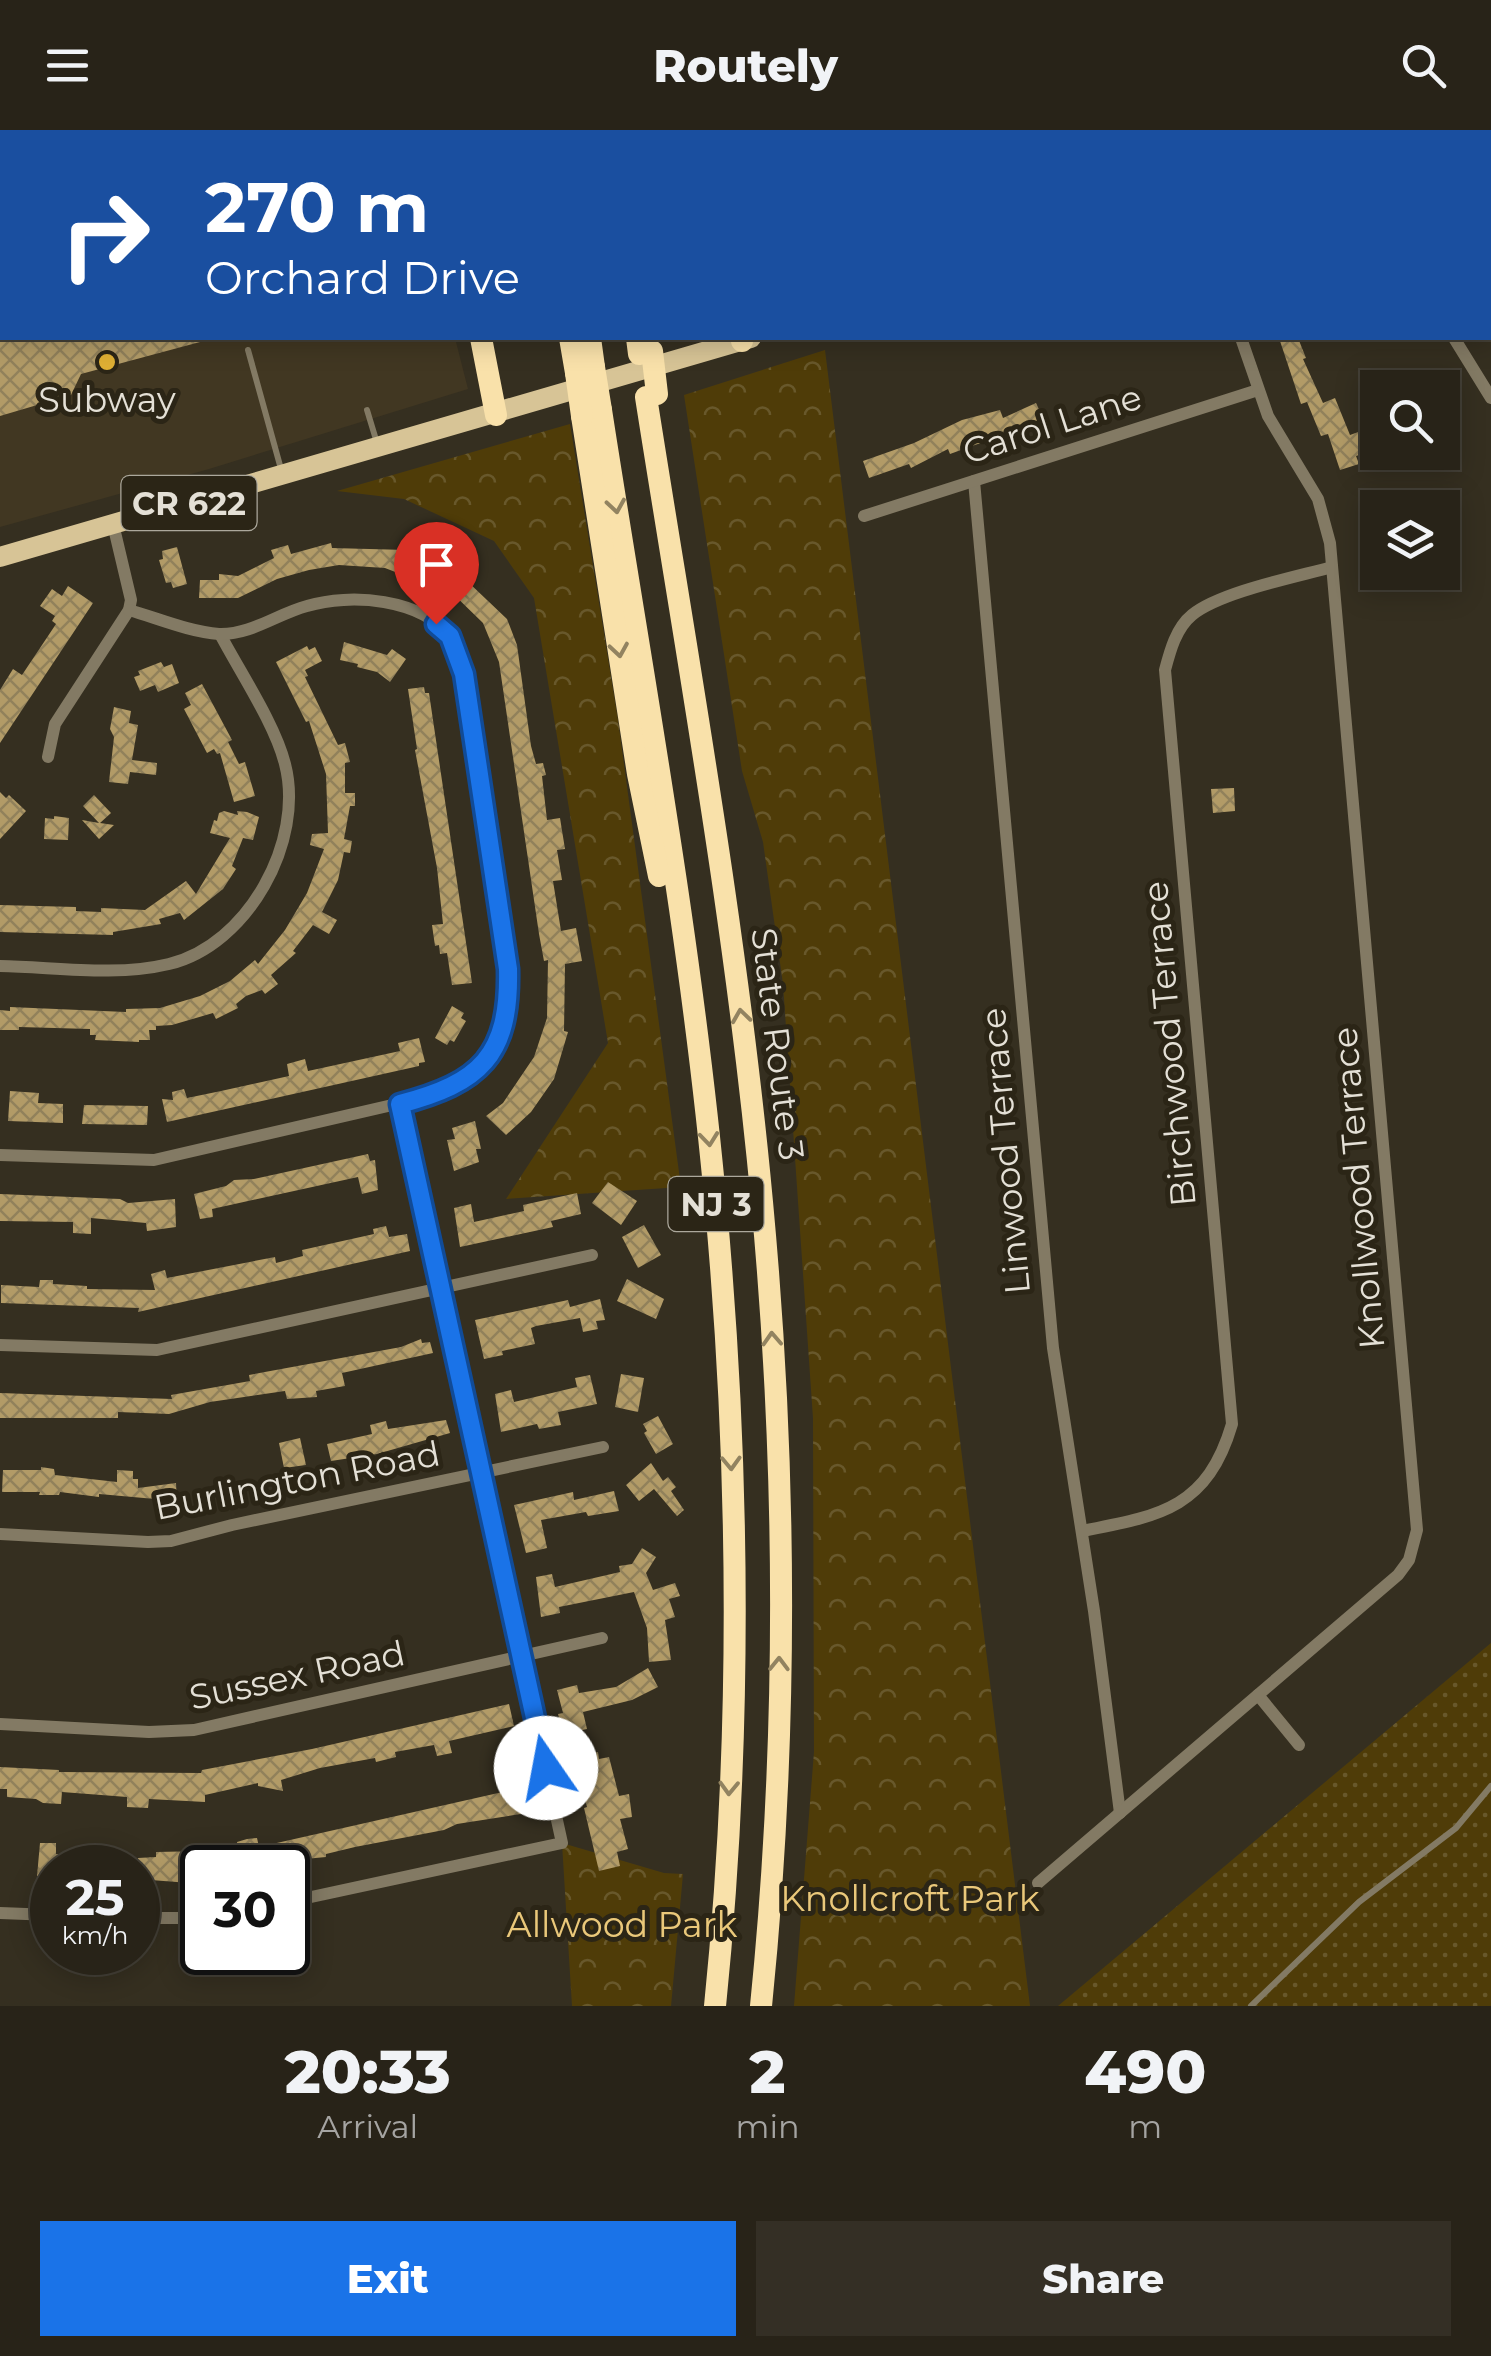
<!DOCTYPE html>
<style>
body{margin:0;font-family:Montserrat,sans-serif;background:#342f25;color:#f1f3f6;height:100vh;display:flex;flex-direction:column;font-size:38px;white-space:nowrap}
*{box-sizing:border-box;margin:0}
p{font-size:32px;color:#a5a4a2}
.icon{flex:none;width:55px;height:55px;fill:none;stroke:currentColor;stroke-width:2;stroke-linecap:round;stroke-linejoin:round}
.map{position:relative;height:1876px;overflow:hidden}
.sheet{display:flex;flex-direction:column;background:#282318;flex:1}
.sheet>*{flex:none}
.banner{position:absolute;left:0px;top:0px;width:1492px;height:210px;box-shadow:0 5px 25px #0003,0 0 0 2px #444037;background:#1a4fa0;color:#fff;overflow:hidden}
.controls{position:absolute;left:1360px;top:240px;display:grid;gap:20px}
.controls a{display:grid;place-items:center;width:100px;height:100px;border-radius:0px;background:#282318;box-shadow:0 5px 25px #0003,0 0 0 2px #444037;font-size:50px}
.speed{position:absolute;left:30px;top:1715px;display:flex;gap:20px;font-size:50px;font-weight:700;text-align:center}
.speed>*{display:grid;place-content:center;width:130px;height:130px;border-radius:50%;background:#282318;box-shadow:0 5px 25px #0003,0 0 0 2px #444037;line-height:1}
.speed small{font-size:25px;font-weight:400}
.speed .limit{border:5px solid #111;border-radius:15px;background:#fff;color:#111}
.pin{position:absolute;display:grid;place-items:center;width:85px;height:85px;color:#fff;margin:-102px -42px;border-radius:50% 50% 50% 0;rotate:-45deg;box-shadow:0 0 10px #0007}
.pin .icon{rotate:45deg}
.me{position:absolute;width:110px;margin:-55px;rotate:348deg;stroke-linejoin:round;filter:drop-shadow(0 0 8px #0008)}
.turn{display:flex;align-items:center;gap:35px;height:210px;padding:0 40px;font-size:45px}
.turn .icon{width:130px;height:130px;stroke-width:2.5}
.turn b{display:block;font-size:70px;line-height:85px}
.eta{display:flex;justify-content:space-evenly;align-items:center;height:170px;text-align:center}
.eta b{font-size:60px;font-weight:800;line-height:70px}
.cta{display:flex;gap:20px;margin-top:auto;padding:20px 40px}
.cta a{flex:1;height:115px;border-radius:0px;background:#1a73e8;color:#fff;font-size:40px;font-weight:800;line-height:115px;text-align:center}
.cta a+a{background:#342f25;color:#f1f3f6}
header{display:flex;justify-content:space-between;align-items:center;height:130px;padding:0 40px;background:#282318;font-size:45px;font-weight:800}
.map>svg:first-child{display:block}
.built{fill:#413722}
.grass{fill:url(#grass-dots)}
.forest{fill:url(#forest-crowns)}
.building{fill:url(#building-cross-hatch)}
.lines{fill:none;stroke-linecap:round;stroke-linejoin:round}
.lane{stroke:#837a64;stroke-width:6}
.street{stroke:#837a64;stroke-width:12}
.primary{stroke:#d7c496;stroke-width:20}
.highway{stroke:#f9e1aa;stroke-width:22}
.highway-bridge{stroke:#f9e1aa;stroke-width:22}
.oneway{stroke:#928360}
.route-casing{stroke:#114b97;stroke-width:25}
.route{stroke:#1a73e8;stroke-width:18}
.poi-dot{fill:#dfb034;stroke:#2b2516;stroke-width:4}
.labels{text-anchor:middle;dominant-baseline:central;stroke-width:10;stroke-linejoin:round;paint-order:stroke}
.shield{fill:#2b2516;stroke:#aca89c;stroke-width:2.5}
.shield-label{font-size:32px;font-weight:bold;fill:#e4e0d6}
.poi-label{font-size:35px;fill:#e4e0d6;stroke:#2b2516}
.street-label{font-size:35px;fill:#e4e0d6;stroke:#2b2516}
.park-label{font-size:35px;fill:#eac87a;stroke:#2b2516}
</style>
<header><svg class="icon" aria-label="menu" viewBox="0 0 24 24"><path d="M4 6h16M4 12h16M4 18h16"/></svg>Routely<svg class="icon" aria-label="search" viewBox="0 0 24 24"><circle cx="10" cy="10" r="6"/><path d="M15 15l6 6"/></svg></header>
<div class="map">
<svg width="1491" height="1876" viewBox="0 0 1491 1876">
<defs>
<pattern id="grass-dots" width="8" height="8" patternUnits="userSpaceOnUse" patternTransform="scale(2.5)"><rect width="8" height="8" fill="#4f3c08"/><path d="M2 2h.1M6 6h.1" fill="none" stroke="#68582b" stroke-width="1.8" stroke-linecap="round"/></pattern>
<pattern id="forest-crowns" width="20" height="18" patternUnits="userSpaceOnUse" patternTransform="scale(2.5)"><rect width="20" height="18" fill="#4f3c08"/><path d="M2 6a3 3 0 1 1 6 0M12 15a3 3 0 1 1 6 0" fill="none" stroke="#68582b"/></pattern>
<pattern id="building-cross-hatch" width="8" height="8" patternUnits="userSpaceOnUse" patternTransform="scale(2.5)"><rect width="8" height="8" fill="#b29b67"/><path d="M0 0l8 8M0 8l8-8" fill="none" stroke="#91815b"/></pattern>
</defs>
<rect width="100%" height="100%" fill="#352f20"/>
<!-- built -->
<path class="built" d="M0 0H417L2 2V208H455L468 259 209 339 0 397Z"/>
<!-- grass -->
<path class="grass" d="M1491 1513V1876H1058Z"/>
<!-- forest -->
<g class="forest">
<path d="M825 220 1030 1876H794L814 1622 813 1288 783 854 763 712 742 641 684 265Z"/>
<path d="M570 294 618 590 681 1057 506 1069 608 913 534 468 494 411 404 369 337 361Z"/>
<path d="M562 1713 664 1743 683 1744 671 1876H572Z"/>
</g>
<!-- building -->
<g class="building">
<path d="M0 208H199L200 212 81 244 71 265 0 286Z"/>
<path d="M1279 208H1298L1306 228 1303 229 1323 273 1335 268 1350 305 1361 301 1368 322 1356 326 1359 334 1340 340 1328 304 1321 306 1307 272 1301 274Z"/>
<path d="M1036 273 1044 290 950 324 948 319 911 338 909 334 869 348 863 331 914 313 962 290 1000 280 1003 288Z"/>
<path d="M331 413 332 418 407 420 420 423 418 429 441 436 445 428 461 435 463 430 475 435 467 451 507 489 517 515 531 616 536 634 543 633 546 645 542 646 547 690 560 688 565 719 557 720 562 750 553 751 561 801 576 798 582 831 565 834 564 901 568 902 554 949 531 982 506 1005 486 986 503 973 534 927 547 888 548 830 544 831 539 804 499 532 483 493 446 457 444 461 385 438 339 435 309 440 277 449 238 468H199L200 450H219V444L238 446 274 428 271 420 288 415 291 424Z"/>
<path d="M177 417 187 454 173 458 171 452 166 453 159 430 163 429 162 421Z"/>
<path d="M68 456 93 473 0 613V560L13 539 22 545 56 494 52 491 55 486 40 476 52 459 62 466Z"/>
<path d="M344 512 387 525 392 519 406 529 390 552 377 542 357 537 358 534 340 530Z"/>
<path d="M307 516 309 520 315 517 322 531 305 540 308 546 305 547 338 615 345 613 350 632 345 633V663H355V676H350L344 709 352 711 350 723 344 722 338 750 322 782 337 790 329 804 313 795 293 821 296 823 271 845 278 854 265 864 262 860 246 866 236 874 238 878 216 889 213 883 172 895 156 896V900H149L150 910H139V912L95 910 96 905H90V899L19 897V900H0V880L10 881V877L126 882V879L160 878 200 866 230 851 255 830 258 834 285 800 307 763 324 719 310 715 312 704 328 703 326 644 309 591 306 592 276 532Z"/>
<path d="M161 532 164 537 172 534 179 553 158 562 155 555 140 561 134 547 140 545 138 541Z"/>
<path d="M202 554 232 610 228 612 239 634 245 632 255 666 234 672 220 623 217 624 214 619 207 623 184 579 191 575 185 563Z"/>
<path d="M424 557 425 563H429L472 853 452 855 447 823 440 824 439 815 435 816 432 795 443 794 437 738 415 620 417 619 408 559Z"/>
<path d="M114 577 131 581 129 593 138 595 132 630 157 633 156 645 130 642 128 654 109 652 114 607 110 599Z"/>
<path d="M1234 658 1235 681 1213 683 1211 659Z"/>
<path d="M0 662 6 668 9 665 26 681 0 709Z"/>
<path d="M94 665 111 683 100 693 114 695 99 709 82 690 99 693 83 676Z"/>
<path d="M224 681 238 685 237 681 247 682 259 687 253 710 243 708 232 736 236 739 223 759 184 790 180 783 159 789 161 794 113 802V805L0 802V775L76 777V781L101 782V778L145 780 186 751 196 764 230 708 210 703 214 690 217 691 219 683Z"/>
<path d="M54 686 69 688 68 710 44 709 45 688 54 689Z"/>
<path d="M452 876 464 883 461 888 466 891 454 912 450 910 447 915 435 908Z"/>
<path d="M419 908 425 932 419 933V936L167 992 162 969 173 970 172 962 184 959 187 968 221 961 289 946 287 934 305 929 308 941 400 921 398 913Z"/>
<path d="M10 961 39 963 38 973 63 974V993L8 991Z"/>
<path d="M84 975 148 976 147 995 82 994Z"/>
<path d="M475 991 481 1019H476L479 1032 454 1041 447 1010 455 1009 452 998Z"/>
<path d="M368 1024 370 1031 375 1030 378 1060 362 1064 358 1047 212 1079 213 1087 200 1089 194 1064 226 1056 234 1050 254 1049Z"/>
<path d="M608 1052 637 1071 621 1095 592 1073Z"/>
<path d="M577 1063 581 1084 551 1091 553 1097 460 1117 454 1078 471 1074 474 1092 524 1081 523 1075Z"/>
<path d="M0 1064 120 1069 128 1073 175 1069 176 1097 147 1101 146 1093 91 1088V1104L73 1103V1092L0 1091Z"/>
<path d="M644 1095 661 1125 638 1138 622 1107Z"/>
<path d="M386 1096 389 1107 407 1104 410 1121 138 1182 139 1178 1 1173V1155L39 1157 40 1150H53V1154L87 1156V1159L155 1160 151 1144 165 1140 167 1148 275 1127 276 1133 303 1126 302 1120 374 1104 373 1099Z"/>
<path d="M627 1149 664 1169 656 1189 617 1171Z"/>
<path d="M600 1169 605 1190 596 1191 598 1199 583 1202 580 1188 536 1196 531 1198 535 1214 502 1221 503 1225 484 1229 475 1190 568 1170 570 1177Z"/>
<path d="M421 1209 422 1213 430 1212 433 1223 342 1243 345 1256 316 1261 317 1267 287 1269 285 1261 210 1272 169 1284 118 1282V1288H0V1263L172 1269 171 1265 250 1251 249 1245 401 1217Z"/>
<path d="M621 1244 644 1248 638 1282 615 1277Z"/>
<path d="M590 1245 597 1274 558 1282 561 1295 539 1299 537 1294 501 1302 495 1264 511 1260 514 1272 577 1257 575 1248Z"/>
<path d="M658 1286 673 1314 656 1324 644 1303 647 1301 643 1294Z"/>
<path d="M446 1290 450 1303 377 1324 331 1331 327 1314 372 1304 370 1295 386 1291 388 1299Z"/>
<path d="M300 1308 306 1335 284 1338 279 1313Z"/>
<path d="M651 1333 663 1351 668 1347 676 1357 671 1361 684 1380 677 1386 654 1359 639 1371 626 1355Z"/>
<path d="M41 1337 54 1339 55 1345 117 1352V1340L133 1341V1349H138V1358L176 1353 177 1372 155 1374V1369L99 1364V1367L60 1362 59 1365H39L40 1362H2L3 1340H41Z"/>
<path d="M614 1361 619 1381 588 1386 586 1382 541 1390 547 1418 526 1423 514 1375 573 1362 574 1370Z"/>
<path d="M642 1418 656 1427 646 1443 653 1460 675 1453 680 1466 669 1469 675 1487 665 1490 671 1530 649 1532 647 1498 634 1462 559 1477 560 1483 541 1487 536 1447 552 1444 555 1457 620 1442 619 1436 632 1434Z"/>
<path d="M648 1538 658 1557 632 1570 583 1582 587 1599 563 1604 558 1584 563 1583 557 1560 577 1555 579 1563 616 1557Z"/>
<path d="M509 1574 514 1596 449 1611 452 1623 437 1626 434 1615 395 1622 396 1627 376 1632 375 1628 320 1638 281 1650 283 1661 258 1656V1653L205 1665V1672L149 1669 148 1678 127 1677V1667L62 1662 61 1674 43 1673 36 1669 7 1667V1659H0V1637L59 1640V1642L201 1643 202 1640 312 1619Z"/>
<path d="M598 1622 599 1629 609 1627 619 1666 629 1664 632 1687 620 1689 628 1719 617 1722 620 1736 599 1741 584 1678 587 1677 585 1670 588 1669 580 1633 581 1625Z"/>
<path d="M520 1644 523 1657 527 1656 533 1682 457 1694 444 1700 355 1717 326 1724V1727L305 1729 273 1738H202V1754L138 1749V1728L156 1727V1722L204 1721V1729L238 1721 237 1712 247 1709 257 1708 259 1717 507 1661 504 1647Z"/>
<path d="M40 1713H56V1724L114 1727 113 1738H52V1747L37 1746Z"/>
</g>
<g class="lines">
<!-- lane -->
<g class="lane">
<path d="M782 0V2"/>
<path d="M950 0 951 2"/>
<path d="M1198 0V2"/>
<path d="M918 2 925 0"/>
<path d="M248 220 281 339"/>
<path d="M367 280 377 313"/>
<path d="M1251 1876 1359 1772 1456 1698 1491 1656"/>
</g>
<!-- street -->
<g class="street">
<path d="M1017 0V2"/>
<path d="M1454 208 1491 268"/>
<path d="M974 351 1053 1218 1094 1481 1120 1683"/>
<path d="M864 386 1258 260"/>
<path d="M48 627 55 594 129 480 131 470 113 394"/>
<path d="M0 836C55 837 115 847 169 834 248 815 305 711 285 634 275 594 240 542 220 504"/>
<path d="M0 1025 154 1030 440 964C496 938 510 897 508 839L463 544C460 532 458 518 451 508 422 468 350 463 307 476 277 484 251 505 219 504 190 502 157 488 129 480"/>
<path d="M0 1215 157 1220 592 1125"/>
<path d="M1082 1401C1159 1386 1207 1379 1232 1294L1165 540C1170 521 1176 498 1192 485 1220 462 1296 447 1332 437"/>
<path d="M0 1404 148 1412 171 1411 232 1395 603 1317"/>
<path d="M1258 1565 1299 1615"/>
<path d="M0 1594 149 1602 194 1600 602 1508"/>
<path d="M1038 1753 1398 1445 1409 1430 1417 1400 1330 413 1318 369 1268 286 1241 208"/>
<path d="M288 1772 562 1713 400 974"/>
<path d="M0 1783 52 1785"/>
<path d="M138 1788H202"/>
</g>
<!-- primary -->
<g class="primary">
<path d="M1411 2 1420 0"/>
<path d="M0 427 751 208"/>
</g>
<!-- highway -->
<g class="highway">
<path d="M558 0 559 2"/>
<path d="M605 0V2"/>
<path d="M702 0 704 2"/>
<path d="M478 2 479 0"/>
<path d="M635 2 636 0"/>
<path d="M481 208 496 285"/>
<path d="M570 208 576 243"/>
<path d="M590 208 594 237"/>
<path d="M637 208 639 224"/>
<path d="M742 208V211"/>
<path d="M646 267C688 534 737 802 762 1072 787 1339 788 1610 761 1876"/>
<path d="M601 280C642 545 692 811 716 1078 740 1342 742 1612 715 1876"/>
<path d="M582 286 638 644 659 746"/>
</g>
<!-- highway-bridge -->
<g class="highway-bridge">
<path d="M652 221 657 264"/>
<path d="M594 237 601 280"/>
<path d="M576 243 582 286"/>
</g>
</g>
<!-- one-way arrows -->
<defs><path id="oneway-chevron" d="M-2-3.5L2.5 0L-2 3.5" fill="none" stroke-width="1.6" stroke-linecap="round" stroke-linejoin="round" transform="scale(2.5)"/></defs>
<g class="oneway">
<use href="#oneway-chevron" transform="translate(616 376) rotate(81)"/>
<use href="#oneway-chevron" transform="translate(619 520) rotate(81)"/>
<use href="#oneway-chevron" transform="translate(741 886) rotate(-98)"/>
<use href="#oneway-chevron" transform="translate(709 1009) rotate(84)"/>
<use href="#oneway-chevron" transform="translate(772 1209) rotate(-93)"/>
<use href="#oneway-chevron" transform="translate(731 1333) rotate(88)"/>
<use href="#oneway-chevron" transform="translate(779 1534) rotate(-89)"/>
<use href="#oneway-chevron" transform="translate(729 1658) rotate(92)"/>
</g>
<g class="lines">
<defs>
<path id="route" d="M436 494 450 506 464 544 508 839C510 926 480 953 400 974L546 1638"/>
</defs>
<!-- route casing -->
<use href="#route" class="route-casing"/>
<!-- route -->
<use href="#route" class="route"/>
</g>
<!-- markers -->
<circle class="poi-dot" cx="107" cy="232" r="10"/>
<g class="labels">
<!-- shield labels -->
<g class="shield">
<rect x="121.5" y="346" width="135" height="54" rx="8"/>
<rect x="668.5" y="1047" width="95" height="54" rx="8"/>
</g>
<g class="shield-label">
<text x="189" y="373">CR 622</text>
<text x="716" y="1074">NJ 3</text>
</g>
<!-- poi labels -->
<g class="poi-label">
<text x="107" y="269">Subway</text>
</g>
<!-- street labels -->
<g class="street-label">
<text transform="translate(1052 294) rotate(-18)">Carol Lane</text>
<text transform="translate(778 914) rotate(83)">State Route 3</text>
<text transform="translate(1169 914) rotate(-95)">Birchwood Terrace</text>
<text transform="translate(1005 1021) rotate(-95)">Linwood Terrace</text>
<text transform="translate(1358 1058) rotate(-95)">Knollwood Terrace</text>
<text transform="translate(297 1350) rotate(-11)">Burlington Road</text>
<text transform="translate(297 1545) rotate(-12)">Sussex Road</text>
</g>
<!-- park labels -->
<g class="park-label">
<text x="910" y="1768">Knollcroft Park</text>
<text x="622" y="1794">Allwood Park</text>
</g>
</g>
</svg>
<div class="controls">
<a><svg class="icon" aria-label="search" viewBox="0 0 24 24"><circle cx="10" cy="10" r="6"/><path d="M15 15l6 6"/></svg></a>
<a><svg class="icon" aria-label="layers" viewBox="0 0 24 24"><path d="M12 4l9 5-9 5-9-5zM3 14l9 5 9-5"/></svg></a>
</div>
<div class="speed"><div>25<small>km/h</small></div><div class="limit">30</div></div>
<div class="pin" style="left:436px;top:494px;background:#d93025"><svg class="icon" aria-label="arrive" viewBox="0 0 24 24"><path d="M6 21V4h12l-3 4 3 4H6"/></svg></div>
<svg class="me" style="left:546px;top:1638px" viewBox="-20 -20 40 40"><circle r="19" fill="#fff"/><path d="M0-13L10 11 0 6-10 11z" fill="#1a73e8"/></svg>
<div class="banner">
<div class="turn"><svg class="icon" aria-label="right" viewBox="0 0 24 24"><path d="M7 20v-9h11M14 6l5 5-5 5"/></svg><div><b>270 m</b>Orchard Drive</div></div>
</div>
</div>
<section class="sheet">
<div class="eta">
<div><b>20:33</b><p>Arrival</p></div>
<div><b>2</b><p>min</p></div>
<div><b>490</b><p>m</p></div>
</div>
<div class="cta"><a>Exit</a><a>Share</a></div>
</section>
